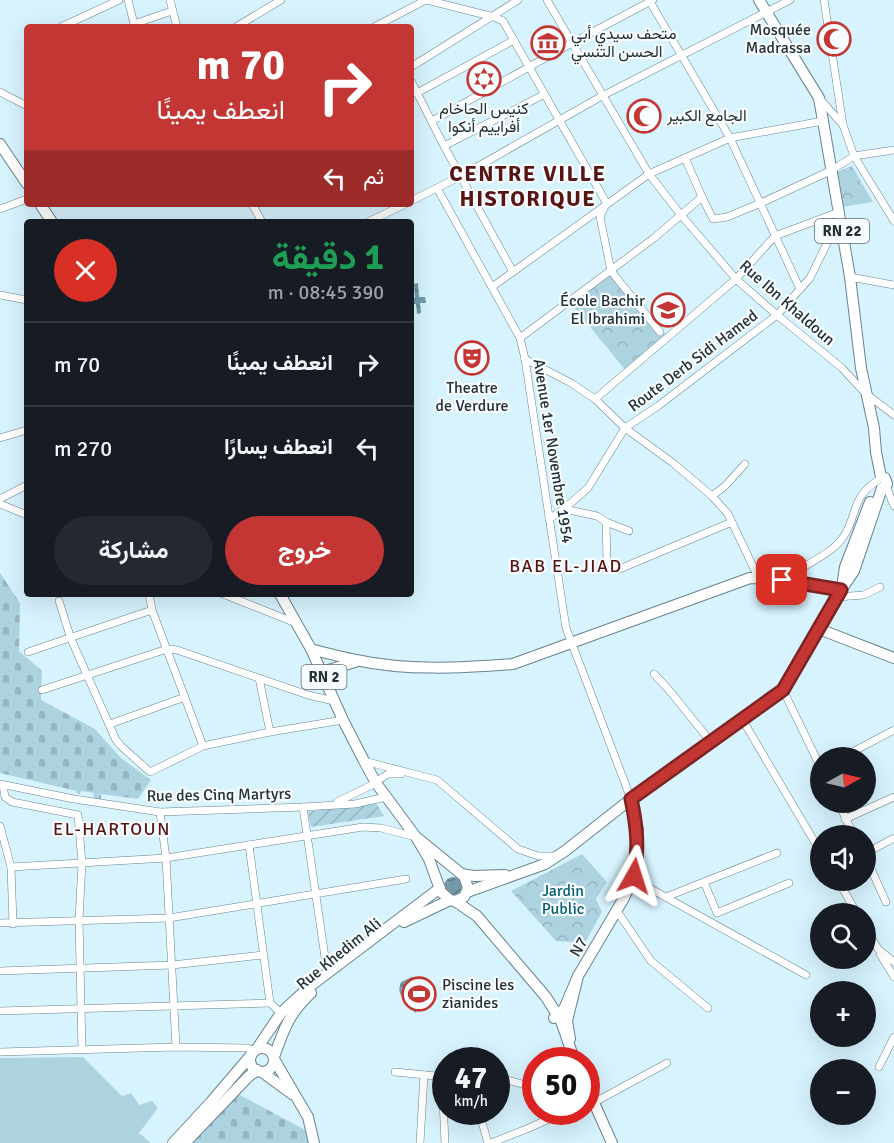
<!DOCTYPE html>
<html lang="ar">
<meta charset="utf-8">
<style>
body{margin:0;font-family:Signika,Vazirmatn,sans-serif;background:#242831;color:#f1f3f6;direction:rtl;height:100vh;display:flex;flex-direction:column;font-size:22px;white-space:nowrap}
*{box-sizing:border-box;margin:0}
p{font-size:20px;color:#9ea1a6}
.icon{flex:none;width:33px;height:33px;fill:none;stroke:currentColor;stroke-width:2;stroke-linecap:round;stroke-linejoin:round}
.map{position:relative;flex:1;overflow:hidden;direction:ltr}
.drawer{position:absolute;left:24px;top:219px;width:390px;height:378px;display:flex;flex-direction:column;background:#171b24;border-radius:6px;box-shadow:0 6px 24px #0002;direction:rtl}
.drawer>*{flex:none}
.hud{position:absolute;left:24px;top:24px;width:390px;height:183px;border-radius:6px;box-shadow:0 6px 24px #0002;direction:rtl;background:#c43634;color:#fff;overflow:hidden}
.needle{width:39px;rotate:82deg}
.fabs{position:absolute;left:810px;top:747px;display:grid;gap:12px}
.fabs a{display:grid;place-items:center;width:66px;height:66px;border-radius:50%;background:#171b24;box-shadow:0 6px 24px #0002;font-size:30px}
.speed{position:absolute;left:432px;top:1047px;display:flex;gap:12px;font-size:30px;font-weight:700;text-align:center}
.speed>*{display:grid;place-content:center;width:78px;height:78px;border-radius:50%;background:#171b24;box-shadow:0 6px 24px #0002;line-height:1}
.speed small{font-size:15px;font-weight:400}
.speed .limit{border:9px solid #d22;background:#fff;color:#111}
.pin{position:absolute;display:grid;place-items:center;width:51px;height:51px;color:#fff;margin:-26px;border-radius:12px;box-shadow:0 3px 9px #0006}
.me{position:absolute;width:66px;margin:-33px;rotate:6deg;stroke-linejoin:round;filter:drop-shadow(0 0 4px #0008)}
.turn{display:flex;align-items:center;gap:21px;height:126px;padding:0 30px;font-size:27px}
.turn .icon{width:78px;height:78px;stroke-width:2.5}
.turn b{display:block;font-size:42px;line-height:51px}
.then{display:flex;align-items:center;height:57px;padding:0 30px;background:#0003;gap:12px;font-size:22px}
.round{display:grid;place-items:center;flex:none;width:63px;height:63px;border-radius:32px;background:#242831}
.overview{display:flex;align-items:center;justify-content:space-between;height:102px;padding:0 30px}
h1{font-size:36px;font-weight:700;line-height:45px;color:#1e9e55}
.cta{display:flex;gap:12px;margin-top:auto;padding:12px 30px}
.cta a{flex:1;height:69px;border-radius:36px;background:#c43634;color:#fff;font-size:24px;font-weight:700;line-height:69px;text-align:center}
.cta a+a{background:#242831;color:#f1f3f6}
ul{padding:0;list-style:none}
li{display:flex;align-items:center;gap:18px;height:84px;padding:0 30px;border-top:2px solid #363941}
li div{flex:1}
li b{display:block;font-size:22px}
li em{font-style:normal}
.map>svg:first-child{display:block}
.cemetery{fill:url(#cemetery-stones)}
.park{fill:url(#park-crowns)}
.garden{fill:url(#garden-furrows)}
.pitch{fill:#aed3e0}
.water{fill:url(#water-waves)}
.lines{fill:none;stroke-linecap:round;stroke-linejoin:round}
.street-casing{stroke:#69838c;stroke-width:8}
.secondary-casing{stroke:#69838c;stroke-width:12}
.primary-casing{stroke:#69838c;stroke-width:12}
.street{stroke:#fff;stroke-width:7}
.secondary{stroke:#fff;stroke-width:10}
.primary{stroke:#fff;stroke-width:10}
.route-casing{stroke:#7f2322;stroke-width:15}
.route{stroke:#c43634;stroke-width:10}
.labels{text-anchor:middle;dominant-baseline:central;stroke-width:4.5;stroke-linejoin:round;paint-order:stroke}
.shield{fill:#f7fcfe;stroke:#646d71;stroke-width:1.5}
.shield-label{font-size:15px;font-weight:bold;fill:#253034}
.poi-label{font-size:16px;fill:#253034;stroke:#f7fcfe;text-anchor:start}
.street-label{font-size:16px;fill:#253034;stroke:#f7fcfe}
.park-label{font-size:16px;fill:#075d73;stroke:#f7fcfe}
.neighbourhood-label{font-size:18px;letter-spacing:1.5px;fill:#591514;stroke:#f7fcfe}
.district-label{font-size:22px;font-weight:bold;letter-spacing:1.5px;fill:#591514;stroke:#f7fcfe}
</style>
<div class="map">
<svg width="894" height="1143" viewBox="0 0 894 1143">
<defs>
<pattern id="cemetery-stones" width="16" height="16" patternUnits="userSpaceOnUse" patternTransform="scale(1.5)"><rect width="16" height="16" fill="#aed3e0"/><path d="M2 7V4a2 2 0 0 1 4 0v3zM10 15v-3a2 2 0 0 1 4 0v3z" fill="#96b5c1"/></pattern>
<pattern id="park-crowns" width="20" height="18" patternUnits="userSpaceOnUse" patternTransform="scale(1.5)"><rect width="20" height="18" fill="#aed3e0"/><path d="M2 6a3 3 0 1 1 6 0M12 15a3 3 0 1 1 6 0" fill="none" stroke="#96b5c1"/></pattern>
<pattern id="garden-furrows" width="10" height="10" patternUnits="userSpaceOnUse" patternTransform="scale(1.5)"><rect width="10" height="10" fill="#aed3e0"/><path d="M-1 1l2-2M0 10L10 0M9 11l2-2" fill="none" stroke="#96b5c1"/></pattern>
<pattern id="water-waves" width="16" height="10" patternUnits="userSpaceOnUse" patternTransform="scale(1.5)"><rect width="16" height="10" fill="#719ba9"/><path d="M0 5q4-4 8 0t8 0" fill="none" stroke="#5d7f8a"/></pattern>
</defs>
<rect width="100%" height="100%" fill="#d7f3fe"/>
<!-- cemetery -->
<g class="cemetery">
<path d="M0 573 20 603 19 651 42 671 41 700 95 729 121 758 151 780 138 799 101 794V800H93L94 793 81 791 80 794H77V791L0 773Z"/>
<path d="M238 1094 307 1131 309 1143H192Z"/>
</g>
<!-- park -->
<g class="park">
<path d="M852 166 873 202 842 207 837 172Z"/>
<path d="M614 270 668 338 627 372 571 304Z"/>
<path d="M582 854 607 882 596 899 602 912 585 943 556 941 511 891Z"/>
</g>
<!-- garden -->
<path class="garden" d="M375 801 384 816 311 827 308 812Z"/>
<!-- pitch -->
<path class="pitch" d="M83 1057 122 1096 131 1093 139 1105 152 1101 158 1108 139 1133 151 1143H0V1058Z"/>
<!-- water -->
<g class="water">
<path d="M418 283 419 297H425L426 303H420L421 313 417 314 416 304H411V298H415L414 284Z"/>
<circle cx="453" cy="886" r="9"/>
<path d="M412 977C431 984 428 1002 415 1013L413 1010C414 1000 414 995 407 988L400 989 405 990 409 996 408 1000H405C399 994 398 990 401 982Z"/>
</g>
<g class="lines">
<defs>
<g id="street">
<path d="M128 0 134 24 172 11"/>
<path d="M170 0 177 27"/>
<path d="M427 0 494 17 503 21 607 204"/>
<path d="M547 0 649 174 681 215 736 279 777 315 842 368 865 393 894 415"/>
<path d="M649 0 730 138 800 289"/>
<path d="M824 0 843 125"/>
<path d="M61 27 119 0"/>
<path d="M236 27 281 0"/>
<path d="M374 27 426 0"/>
<path d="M411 67 518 0"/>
<path d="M411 81 444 146 513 272"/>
<path d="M0 92 27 106"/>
<path d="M417 93 514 40"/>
<path d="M820 99 843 125 854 156 894 221"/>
<path d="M432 121 572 43 653 0"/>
<path d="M444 146 543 95"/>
<path d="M685 158 702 197 713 219 727 217 761 203 832 170 854 156 894 150"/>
<path d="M437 188 520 338 525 359 566 628 631 799"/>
<path d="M411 201 461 176 602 96 790 0"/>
<path d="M252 204 262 222"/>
<path d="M605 206 600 217 611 271 660 332"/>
<path d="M0 209 27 199"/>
<path d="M368 222 405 204"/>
<path d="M850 277 894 285"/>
<path d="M492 287 649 174 730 138 823 121"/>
<path d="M0 295 27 300"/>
<path d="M520 338 654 238 702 197"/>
<path d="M525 359 571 383 595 399 625 428 673 463 712 496 728 514 758 577"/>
<path d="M595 399 736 279 775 236 839 212"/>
<path d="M0 438 27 430"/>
<path d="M886 486 894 506"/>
<path d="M712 496 725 486 745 464"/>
<path d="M0 499 27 485"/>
<path d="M0 504 27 515"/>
<path d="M564 509 597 516 606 522 629 531"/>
<path d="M549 519 564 509 588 488 625 428 658 406 777 315 810 278 834 229 838 218"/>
<path d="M606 522 607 560 617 570 732 522"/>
<path d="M782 580C800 567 833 554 844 536 858 514 851 498 877 481"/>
<path d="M149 594 152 610 203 746"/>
<path d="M223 594 296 623"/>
<path d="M837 597 864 595 880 587"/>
<path d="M59 601 71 639 116 740 121 746 150 772 203 746 270 732 343 720"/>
<path d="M28 652 152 610"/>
<path d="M654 674 669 690 711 742"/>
<path d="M259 678 270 732"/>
<path d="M42 690 167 649 177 650 308 695 334 701"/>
<path d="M783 690 820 766"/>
<path d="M742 719 820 851"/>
<path d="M110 724 185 697"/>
<path d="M841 758 894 730"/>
<path d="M364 761 437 780 518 849 538 856H558"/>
<path d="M375 782 388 774H401"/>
<path d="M0 784 74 799 160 812 303 807 355 804 386 797"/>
<path d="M3 785 5 797 12 802 78 815 82 863 79 920 82 1050"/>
<path d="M337 802 376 783"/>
<path d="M838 802 854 836"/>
<path d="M303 807 327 971"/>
<path d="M160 812 166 858 176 1047"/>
<path d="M845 819 894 797"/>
<path d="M0 826 11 867 13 924"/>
<path d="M249 845 270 1003 281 1013"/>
<path d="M866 853 894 838"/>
<path d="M866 858 886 902"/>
<path d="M11 867 166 858 363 827 381 828 416 837"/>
<path d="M633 879 806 975"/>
<path d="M838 880 857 914"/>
<path d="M704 882 717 913 789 883"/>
<path d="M666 897 777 853"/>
<path d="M617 911 651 961 708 1008"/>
<path d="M0 923 169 918 406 879"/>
<path d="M866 928 878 949 894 962"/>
<path d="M880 954 894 977"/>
<path d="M0 971 172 965 263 955"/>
<path d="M0 1011 270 1003"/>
<path d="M0 1052 176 1047 247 1048 254 1051"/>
<path d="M879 1067 894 1037"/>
<path d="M395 1072 446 1077"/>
<path d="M442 1077 445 1143"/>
<path d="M496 1079H504L536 1088"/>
<path d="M595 1102 667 1063"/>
<path d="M479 1112 488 1143"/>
<path d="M420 1143 424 1075"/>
<path d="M491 1143 529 1128 564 1112"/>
</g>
<g id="secondary">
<path d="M819 629 894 658"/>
<path d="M311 649C326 653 341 657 356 660 406 671 462 668 513 664L750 578 775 579 841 590"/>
<path d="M322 672 358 661"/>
<path d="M404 922 450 900"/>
<path d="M570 1039 567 1021 578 976 624 898 634 876 638 856V830L631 799"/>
<circle cx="262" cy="1060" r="12"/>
<path d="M256 1050 281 1013 309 987 440 888"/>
<path d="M274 1057C284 1029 288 1015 311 993"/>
<path d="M274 1059 308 1117 314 1143"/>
<path d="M262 1072 292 1094"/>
<path d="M173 1143 211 1102 252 1054"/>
<path d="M185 1143 248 1077 257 1070"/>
</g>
<g id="primary">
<path d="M759 0 819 98 850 277 861 368 874 428 876 452 881 477"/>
<path d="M0 144 27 184"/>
<path d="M40 204 52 222"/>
<path d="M842 587 845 567 870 502"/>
<path d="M280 594 311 649 343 720 364 761 376 783 416 837 429 859 441 892 450 900 455 901 464 897 468 888 464 876 416 837"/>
<path d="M461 874 474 876 505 875"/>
<path d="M467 892 545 864 565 851 631 799 783 690 841 590 854 571 882 488 887 484 885 478"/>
<path d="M455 901 477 916 546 997 561 1021 574 1059"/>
<path d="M554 1018 564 1009 578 976"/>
<path d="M586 1085 612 1143"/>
</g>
</defs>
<!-- street casing -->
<use href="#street" class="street-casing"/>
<!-- secondary casing -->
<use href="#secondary" class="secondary-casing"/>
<!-- primary casing -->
<use href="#primary" class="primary-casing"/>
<!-- street -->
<use href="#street" class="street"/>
<!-- secondary -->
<use href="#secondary" class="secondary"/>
<!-- primary -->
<use href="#primary" class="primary"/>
</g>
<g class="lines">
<defs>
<path id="route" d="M634 876C639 849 637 826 631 799L783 690 841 590 782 580"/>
</defs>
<!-- route casing -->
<use href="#route" class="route-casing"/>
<!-- route -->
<use href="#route" class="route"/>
</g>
<!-- icons -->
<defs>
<symbol id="mosque-ring" viewBox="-11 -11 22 22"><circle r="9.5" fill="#f7fcfe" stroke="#c43634" stroke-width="1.5"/><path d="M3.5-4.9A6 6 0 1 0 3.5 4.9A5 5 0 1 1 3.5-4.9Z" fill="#c43634"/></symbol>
<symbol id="museum-ring" viewBox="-11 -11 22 22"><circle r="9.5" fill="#f7fcfe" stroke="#c43634" stroke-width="1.5"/><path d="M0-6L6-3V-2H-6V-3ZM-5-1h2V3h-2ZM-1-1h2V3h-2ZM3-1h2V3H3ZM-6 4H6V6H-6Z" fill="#c43634"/></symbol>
<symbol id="synagogue-ring" viewBox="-11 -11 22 22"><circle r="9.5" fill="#f7fcfe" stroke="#c43634" stroke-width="1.5"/><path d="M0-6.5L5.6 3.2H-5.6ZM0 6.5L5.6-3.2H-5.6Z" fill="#c43634"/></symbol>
<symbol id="school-ring" viewBox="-11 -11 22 22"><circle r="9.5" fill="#f7fcfe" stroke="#c43634" stroke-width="1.5"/><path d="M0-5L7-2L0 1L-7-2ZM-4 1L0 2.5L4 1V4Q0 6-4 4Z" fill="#c43634"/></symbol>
<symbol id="theatre-ring" viewBox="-11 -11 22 22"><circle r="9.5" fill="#f7fcfe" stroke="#c43634" stroke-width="1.5"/><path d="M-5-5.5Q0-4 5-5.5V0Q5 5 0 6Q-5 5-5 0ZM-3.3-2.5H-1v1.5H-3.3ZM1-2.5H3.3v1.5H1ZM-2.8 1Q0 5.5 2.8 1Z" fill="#c43634"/></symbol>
<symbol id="stadium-ring" viewBox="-11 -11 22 22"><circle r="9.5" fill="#f7fcfe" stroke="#c43634" stroke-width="1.5"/><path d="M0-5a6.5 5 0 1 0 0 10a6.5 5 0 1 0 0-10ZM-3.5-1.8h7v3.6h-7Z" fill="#c43634"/></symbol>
</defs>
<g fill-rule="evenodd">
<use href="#mosque-ring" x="815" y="20" width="38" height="38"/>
<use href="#museum-ring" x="529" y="24" width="38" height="38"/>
<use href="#synagogue-ring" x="465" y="60" width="38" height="38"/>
<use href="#mosque-ring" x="625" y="97" width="38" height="38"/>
<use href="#school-ring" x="649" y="291" width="38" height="38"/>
<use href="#theatre-ring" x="453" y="339" width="38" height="38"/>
<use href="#stadium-ring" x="400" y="975" width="38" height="38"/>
</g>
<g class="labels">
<!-- shield labels -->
<g class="shield">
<rect x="815" y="219" width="54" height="24" rx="4.5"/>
<rect x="301.5" y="665" width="45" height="24" rx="4.5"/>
</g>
<g class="shield-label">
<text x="842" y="231">RN 22</text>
<text x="324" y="677">RN 2</text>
</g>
<!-- poi labels -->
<g class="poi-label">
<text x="811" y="30" text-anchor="end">Mosquée<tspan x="811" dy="18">Madrassa</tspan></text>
<text x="571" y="34">متحف سيدي أبي<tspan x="571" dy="18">الحسن التنسي</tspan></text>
<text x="484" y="109" text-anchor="middle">كنيس الحاخام<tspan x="484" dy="18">أفراييم أنكوا</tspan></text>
<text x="667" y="116">الجامع الكبير</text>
<text x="645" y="301" text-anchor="end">École Bachir<tspan x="645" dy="18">El Ibrahimi</tspan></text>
<text x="472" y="388" text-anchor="middle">Theatre<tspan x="472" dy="18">de Verdure</tspan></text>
<text x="442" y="985">Piscine les<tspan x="442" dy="18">zianides</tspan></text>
</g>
<!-- street labels -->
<g class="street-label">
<text transform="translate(787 303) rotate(41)">Rue Ibn Khaldoun</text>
<text transform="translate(693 361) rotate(-37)">Route Derb Sidi Hamed</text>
<text transform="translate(553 451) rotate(81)">Avenue 1er Novembre 1954</text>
<text transform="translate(219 795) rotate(-1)">Rue des Cinq Martyrs</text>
<text transform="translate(579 947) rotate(-59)">N7</text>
<text transform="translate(339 954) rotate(-39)">Rue Khedim Ali</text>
</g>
<!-- park labels -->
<g class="park-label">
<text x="563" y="891">Jardin<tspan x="563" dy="18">Public</tspan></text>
</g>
<!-- neighbourhood labels -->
<g class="neighbourhood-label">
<text x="566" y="566">BAB EL-JIAD</text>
<text x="112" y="829">EL-HARTOUN</text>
</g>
<!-- district labels -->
<g class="district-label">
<text x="528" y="173">CENTRE VILLE<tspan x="528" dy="25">HISTORIQUE</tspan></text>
</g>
</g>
</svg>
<div class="fabs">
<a><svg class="needle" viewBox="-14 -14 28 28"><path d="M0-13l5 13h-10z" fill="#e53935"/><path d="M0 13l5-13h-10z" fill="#9ea1a6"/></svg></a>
<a><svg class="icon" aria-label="sound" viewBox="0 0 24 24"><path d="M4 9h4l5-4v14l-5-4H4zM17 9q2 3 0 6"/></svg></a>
<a><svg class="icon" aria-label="search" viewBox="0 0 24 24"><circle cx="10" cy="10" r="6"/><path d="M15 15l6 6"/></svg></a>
<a>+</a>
<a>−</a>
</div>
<div class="speed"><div>47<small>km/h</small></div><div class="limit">50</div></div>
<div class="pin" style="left:782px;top:580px;background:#d93025"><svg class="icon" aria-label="arrive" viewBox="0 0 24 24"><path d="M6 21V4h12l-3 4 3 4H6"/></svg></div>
<svg class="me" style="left:634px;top:876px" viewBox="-20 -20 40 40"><path d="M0-17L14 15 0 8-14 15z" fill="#c43634" stroke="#fff" stroke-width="4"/></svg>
<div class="hud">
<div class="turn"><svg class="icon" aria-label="right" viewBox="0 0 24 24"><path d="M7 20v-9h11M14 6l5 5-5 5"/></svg><div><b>70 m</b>انعطف يمينًا</div></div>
<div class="then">ثم<svg class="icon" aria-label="left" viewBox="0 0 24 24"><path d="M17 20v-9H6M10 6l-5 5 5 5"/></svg></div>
</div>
<section class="drawer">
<div class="overview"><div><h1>1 دقيقة</h1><p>390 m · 08:45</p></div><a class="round" style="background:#d93025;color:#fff"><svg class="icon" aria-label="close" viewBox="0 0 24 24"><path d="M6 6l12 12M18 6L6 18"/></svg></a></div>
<ul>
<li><svg class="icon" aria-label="right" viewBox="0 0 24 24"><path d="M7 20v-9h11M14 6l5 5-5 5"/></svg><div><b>انعطف يمينًا</b></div><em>70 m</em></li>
<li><svg class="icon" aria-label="left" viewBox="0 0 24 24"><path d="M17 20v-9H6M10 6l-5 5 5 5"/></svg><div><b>انعطف يسارًا</b></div><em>270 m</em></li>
</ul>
<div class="cta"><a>خروج</a><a>مشاركة</a></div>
</section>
</div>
